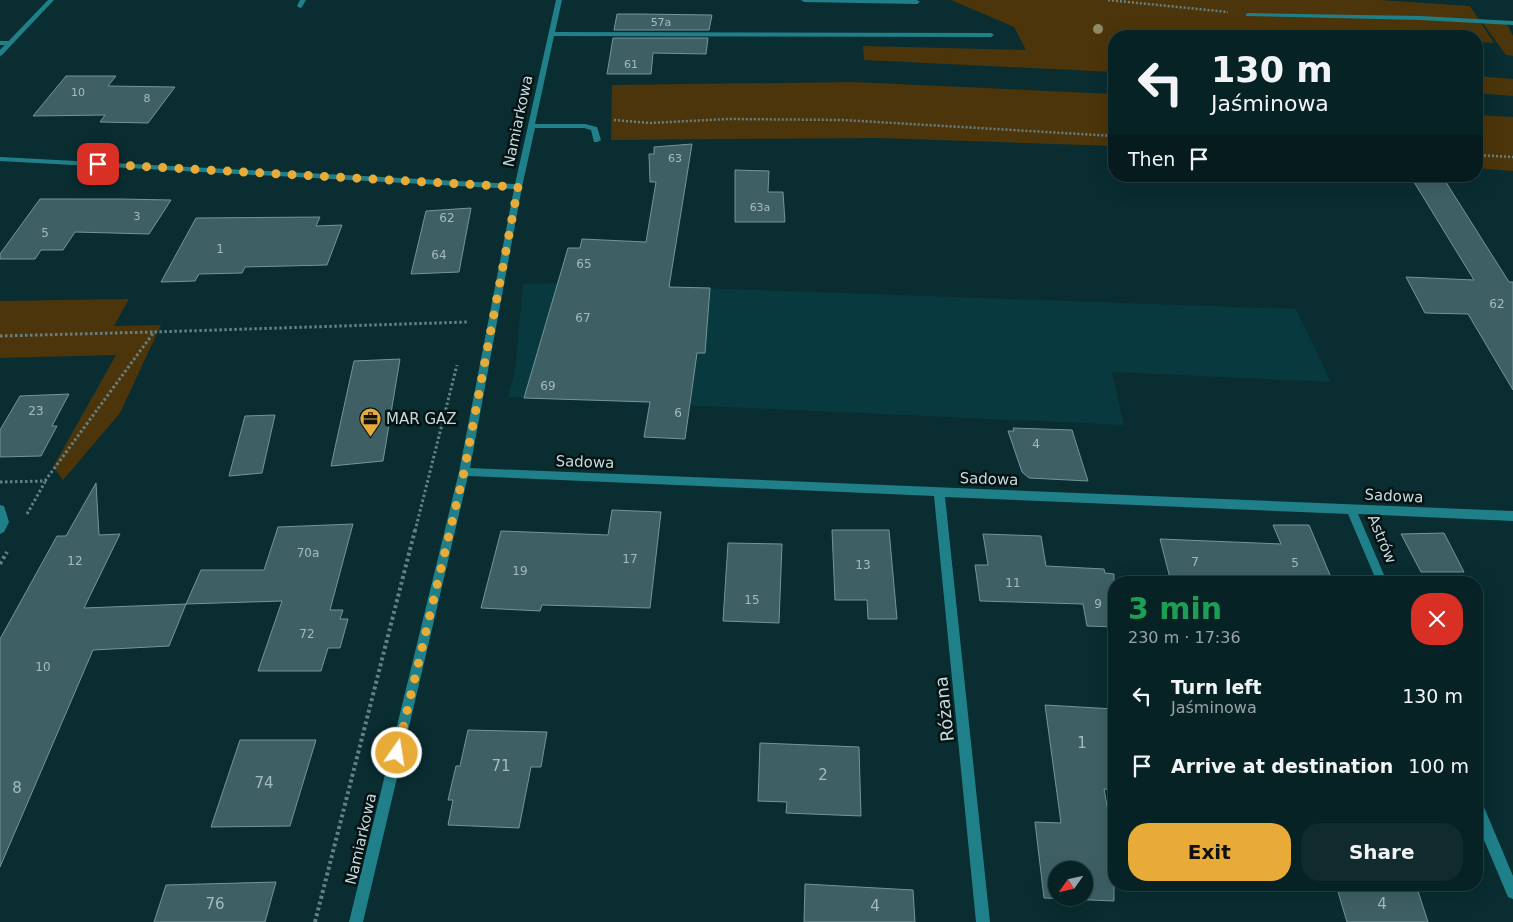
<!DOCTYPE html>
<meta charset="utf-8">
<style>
body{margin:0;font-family:"DejaVu Sans",sans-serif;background:#102a2d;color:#f1f3f6;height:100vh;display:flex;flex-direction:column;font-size:19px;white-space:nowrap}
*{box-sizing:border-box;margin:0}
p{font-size:16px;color:#98a4a7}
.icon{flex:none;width:28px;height:28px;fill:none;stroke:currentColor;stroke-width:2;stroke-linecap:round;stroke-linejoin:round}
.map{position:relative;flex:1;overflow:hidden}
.details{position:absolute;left:1108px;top:576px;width:375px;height:315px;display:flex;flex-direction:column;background:#072225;border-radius:20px;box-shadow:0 5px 20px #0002,0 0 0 1px #283f42}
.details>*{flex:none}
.guide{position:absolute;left:1108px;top:30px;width:375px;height:152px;border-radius:20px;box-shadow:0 5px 20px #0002,0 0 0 1px #283f42;background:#072225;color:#f1f3f6;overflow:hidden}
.needle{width:32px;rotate:236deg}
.tools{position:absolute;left:1048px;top:861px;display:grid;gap:10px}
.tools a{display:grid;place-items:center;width:45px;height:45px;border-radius:50%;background:#072225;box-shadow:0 5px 20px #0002,0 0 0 1px #283f42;font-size:25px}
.pin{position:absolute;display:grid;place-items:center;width:42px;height:42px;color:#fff;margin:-21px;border-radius:10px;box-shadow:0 2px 8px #0006}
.me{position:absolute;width:55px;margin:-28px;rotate:13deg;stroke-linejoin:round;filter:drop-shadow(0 0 4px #0008)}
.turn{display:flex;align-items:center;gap:18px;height:105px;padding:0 20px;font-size:22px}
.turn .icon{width:65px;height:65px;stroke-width:2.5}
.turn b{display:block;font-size:35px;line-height:42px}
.then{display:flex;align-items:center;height:48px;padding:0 20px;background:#0003;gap:10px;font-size:19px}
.round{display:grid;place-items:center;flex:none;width:52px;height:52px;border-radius:20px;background:#102a2d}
.headline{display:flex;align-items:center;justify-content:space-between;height:85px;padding:0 20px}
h1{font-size:30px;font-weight:800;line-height:38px;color:#1e9e55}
.button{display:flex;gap:10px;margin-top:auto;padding:10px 20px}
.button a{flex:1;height:58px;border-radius:20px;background:#e9ab38;color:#111;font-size:20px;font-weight:800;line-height:58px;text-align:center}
.button a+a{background:#102a2d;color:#f1f3f6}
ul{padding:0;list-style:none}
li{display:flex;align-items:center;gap:15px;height:70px;padding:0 20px}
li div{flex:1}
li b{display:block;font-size:19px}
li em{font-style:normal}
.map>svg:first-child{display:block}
.built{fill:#08393f}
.green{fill:#4c350a}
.building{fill:#3e6064;stroke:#72969a;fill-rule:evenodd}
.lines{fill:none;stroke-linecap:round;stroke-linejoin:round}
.path-far2{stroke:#658184;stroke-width:2.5;stroke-dasharray:2 2;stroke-linecap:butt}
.path-far1{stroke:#658184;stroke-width:3;stroke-dasharray:2.5 2.5;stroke-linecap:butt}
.path{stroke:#658184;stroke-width:4;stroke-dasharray:3 3;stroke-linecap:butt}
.service{fill:#20808a;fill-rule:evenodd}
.minor{fill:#20808a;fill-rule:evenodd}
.tree{fill:#8f8866}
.route{stroke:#e9ab38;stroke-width:9;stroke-dasharray:0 16.2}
.labels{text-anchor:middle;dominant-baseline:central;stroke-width:5;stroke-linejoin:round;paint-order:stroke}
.far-number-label{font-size:11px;fill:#a4bbbd}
.number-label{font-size:12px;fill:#a4bbbd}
.street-label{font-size:15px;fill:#c6d9db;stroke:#051314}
.poi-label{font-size:15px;fill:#c6d9db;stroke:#051314;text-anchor:start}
.near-number-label{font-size:15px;fill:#a4bbbd}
.near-street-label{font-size:18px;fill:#c6d9db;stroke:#051314}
</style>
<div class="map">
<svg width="1513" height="922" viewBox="0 0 1513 922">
<rect width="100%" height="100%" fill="#092d31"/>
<!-- built -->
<path class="built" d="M558 283 1296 309 1331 382 1112 372 1124 425 508 397 515 372 523 284Z"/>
<!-- green -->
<g class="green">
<path d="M951 0H1380L1470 6 1494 43 1476 42V36L1257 35 1258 36H1114V72L864 60 863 46 1026 50 1014 27Z"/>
<path d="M1482 22 1507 24 1513 36V56L1506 55Z"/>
<path d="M1476 76 1513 79V96L1476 93Z"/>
<path d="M852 82 1114 94V146L879 138 611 140 612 85Z"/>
<path d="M1476 115 1513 117V171L1476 168Z"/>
<path d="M129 299 114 326 161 325 120 413 63 480 53 467 116 355 0 358V301Z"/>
</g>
<!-- building -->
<g class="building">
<path d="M617 14H639L712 15 709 30H614Z"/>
<path d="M613 38H708L706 54 653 53 651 74H607Z"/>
<path d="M66 76H116L108 86 175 87 148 123 100 122 105 115 33 116Z"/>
<path d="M692 144 669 287 710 288 705 353H697L685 439 644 437 650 402 524 398 568 248H580L582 239 646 242 656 182H650L649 154H654V147Z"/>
<path d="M735 170 769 171 768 192H783L785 222H735Z"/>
<path d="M1422 176H1442L1509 282H1513V390L1468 314 1425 313 1406 277 1474 280 1414 182Z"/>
<path d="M40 199H120L171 200 149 234 75 232 63 250H41L35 259H0V254Z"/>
<path d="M471 208 459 272 411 274 426 211Z"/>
<path d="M320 217 316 226 342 225 327 265 245 267 242 273 199 274 195 281 161 282 196 218Z"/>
<path d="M400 359 383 461 331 466 354 361Z"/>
<path d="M69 394 52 426H57L41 456 0 457V430L20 396Z"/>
<path d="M275 415 262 473 229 476 245 416Z"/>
<path d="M1013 428 1072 430 1088 481 1029 478 1022 472 1008 431H1014Z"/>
<path d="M96 483 99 535 120 534 84 608 186 604 169 646 93 650 0 867V639L57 536H66Z"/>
<path d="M612 510 661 512 650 608 542 605 540 611 481 608 501 531 608 535Z"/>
<path d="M353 524 330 610H343L340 619H348L340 648H328L321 671H258L282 601 186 604 201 570H264L278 527Z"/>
<path d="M1273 525H1309L1333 582H1171L1160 539 1281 544Z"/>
<path d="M832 530H889L897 619H868L867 600H835Z"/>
<path d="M1444 533 1464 572H1421L1401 534Z"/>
<path d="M983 534 1041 536 1046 566 1104 569 1105 573 1114 574V627L1087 626 1083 604 980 601 975 565H988Z"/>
<path d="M728 543 782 544 779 623 723 621Z"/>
<path d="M1045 705 1114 709V790L1104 789 1114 845V901L1044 898 1035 822 1061 823ZM1056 870H1084V898H1056Z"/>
<path d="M468 730 547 732 541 767H531L519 828 448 825 453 800H448L456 766H460Z"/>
<path d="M240 740H316L290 826 211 827Z"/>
<path d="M760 743 859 747 861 816 786 813 787 802 758 801Z"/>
<path d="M276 882 265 922H154L166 885Z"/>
<path d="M805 884 913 890 915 922H804Z"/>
<path d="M1336 885H1416L1428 922H1347Z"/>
</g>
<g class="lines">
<!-- path-far2 -->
<g class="path-far2">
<path d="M1108 0 1228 12"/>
<path d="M614 120 650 123 728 119 843 120 1114 136"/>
<path d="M1476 155 1513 157"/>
</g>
<!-- path-far1 -->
<g class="path-far1">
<path d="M0 336 153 332"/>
<path d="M0 482 45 481 154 332 467 322"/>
<path d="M27 514 45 482"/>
<path d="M415 531 457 365"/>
</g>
<!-- path -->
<g class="path">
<path d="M0 564 7 552"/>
<path d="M315 922 415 530"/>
</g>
<!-- service -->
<g class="service">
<path d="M1248 13 1420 16 1513 21V25L1420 20 1246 16V14Z"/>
<path d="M0 41H10L13 43 10 45H0Z"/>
</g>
<!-- minor -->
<g class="minor">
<path d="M48 0H54L2 55 0 56V50Z"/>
<path d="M300 0H306L302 7 300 8 297 6Z"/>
<path d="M556 0H562L555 32 991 33 994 35 991 37 554 36 535 124H585L597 127 601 140 597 142H594L591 130 584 128H535L522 187 470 468 1513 511V521L1358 514 1387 582H1377L1348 514 945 497 990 922H976L934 496 468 476 363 922H349L459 472 514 189 0 161V157L515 184Z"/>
<path d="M801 0H917L920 2 917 4 804 2Z"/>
<path d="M0 505 4 506 9 522 4 532 0 534Z"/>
<path d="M1476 799 1481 800 1513 876V899L1508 897 1476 821Z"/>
</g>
</g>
<!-- trees -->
<circle class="tree" cx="1098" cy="29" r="5"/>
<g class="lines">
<!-- route -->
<path class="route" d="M98 164 518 187 464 472 397 753"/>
</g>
<!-- icons -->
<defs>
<symbol id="office-pin" viewBox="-11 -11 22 30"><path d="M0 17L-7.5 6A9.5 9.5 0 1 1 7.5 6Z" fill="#e9ab38" stroke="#051314"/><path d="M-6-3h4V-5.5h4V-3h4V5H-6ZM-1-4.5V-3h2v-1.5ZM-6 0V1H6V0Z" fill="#111"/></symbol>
</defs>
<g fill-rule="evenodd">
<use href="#office-pin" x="358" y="406" width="25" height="34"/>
</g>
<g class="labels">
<!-- far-number labels -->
<g class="far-number-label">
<text x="661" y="22">57a</text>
<text x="631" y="64">61</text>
<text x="78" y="92">10</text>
<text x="147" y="98">8</text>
<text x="675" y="158">63</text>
<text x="760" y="207">63a</text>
<text x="137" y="216">3</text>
</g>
<!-- number labels -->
<g class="number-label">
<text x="447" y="218">62</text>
<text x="45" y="233">5</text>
<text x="220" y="249">1</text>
<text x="439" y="255">64</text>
<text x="584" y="264">65</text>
<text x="1497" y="304">62</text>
<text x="583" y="318">67</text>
<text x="548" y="386">69</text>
<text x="36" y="411">23</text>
<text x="678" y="413">6</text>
<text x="1036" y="444">4</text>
<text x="308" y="553">70a</text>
<text x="630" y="559">17</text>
<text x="75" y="561">12</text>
<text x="1195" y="562">7</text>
<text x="1295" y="563">5</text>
<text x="863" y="565">13</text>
<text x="520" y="571">19</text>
<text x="1013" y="583">11</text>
<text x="752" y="600">15</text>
<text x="1098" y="604">9</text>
<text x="307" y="634">72</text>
<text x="43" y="667">10</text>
</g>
<!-- street labels -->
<g class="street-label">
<text transform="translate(518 121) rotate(-78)">Namiarkowa</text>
<text transform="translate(585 462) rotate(2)">Sadowa</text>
<text transform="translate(989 479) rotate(2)">Sadowa</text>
<text transform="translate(1394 496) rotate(3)">Sadowa</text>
<text transform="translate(1382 539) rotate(67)">Astrów</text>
<text transform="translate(361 839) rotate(-77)">Namiarkowa</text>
</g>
<!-- poi labels -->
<g class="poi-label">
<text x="386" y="419">MAR GAZ</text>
</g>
<!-- near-number labels -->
<g class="near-number-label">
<text x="1082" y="743">1</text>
<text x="501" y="766">71</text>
<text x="823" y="775">2</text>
<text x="264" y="783">74</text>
<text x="17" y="788">8</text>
<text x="215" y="904">76</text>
<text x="1382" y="904">4</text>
<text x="875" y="906">4</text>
</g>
<!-- near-street labels -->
<g class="near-street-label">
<text transform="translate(944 709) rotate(-96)">Różana</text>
</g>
</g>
</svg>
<div class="tools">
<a><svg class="needle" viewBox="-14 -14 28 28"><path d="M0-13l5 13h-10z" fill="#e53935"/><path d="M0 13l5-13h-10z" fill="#98a4a7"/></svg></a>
</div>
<div class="pin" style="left:98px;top:164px;background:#d93025"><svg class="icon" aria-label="arrive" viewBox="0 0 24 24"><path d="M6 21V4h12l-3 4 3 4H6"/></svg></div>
<svg class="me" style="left:397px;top:753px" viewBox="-20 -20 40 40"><circle r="17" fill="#e9ab38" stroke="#fff" stroke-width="3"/><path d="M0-11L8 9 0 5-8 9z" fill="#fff"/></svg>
<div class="guide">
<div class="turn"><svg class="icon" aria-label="left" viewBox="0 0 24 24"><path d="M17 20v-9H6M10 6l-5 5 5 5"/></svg><div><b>130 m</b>Jaśminowa</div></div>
<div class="then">Then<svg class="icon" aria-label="arrive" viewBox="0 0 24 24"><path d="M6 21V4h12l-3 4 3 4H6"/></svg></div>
</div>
<section class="details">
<div class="headline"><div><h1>3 min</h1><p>230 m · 17:36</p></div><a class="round" style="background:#d93025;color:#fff"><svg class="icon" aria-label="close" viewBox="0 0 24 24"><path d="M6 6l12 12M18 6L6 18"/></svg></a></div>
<ul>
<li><svg class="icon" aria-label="left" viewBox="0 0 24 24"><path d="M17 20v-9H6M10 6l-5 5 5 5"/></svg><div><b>Turn left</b><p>Jaśminowa</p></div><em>130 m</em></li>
<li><svg class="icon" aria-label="arrive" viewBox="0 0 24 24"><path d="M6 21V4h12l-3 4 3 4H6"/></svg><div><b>Arrive at destination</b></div><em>100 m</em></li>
</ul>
<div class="button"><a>Exit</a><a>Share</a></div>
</section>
</div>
